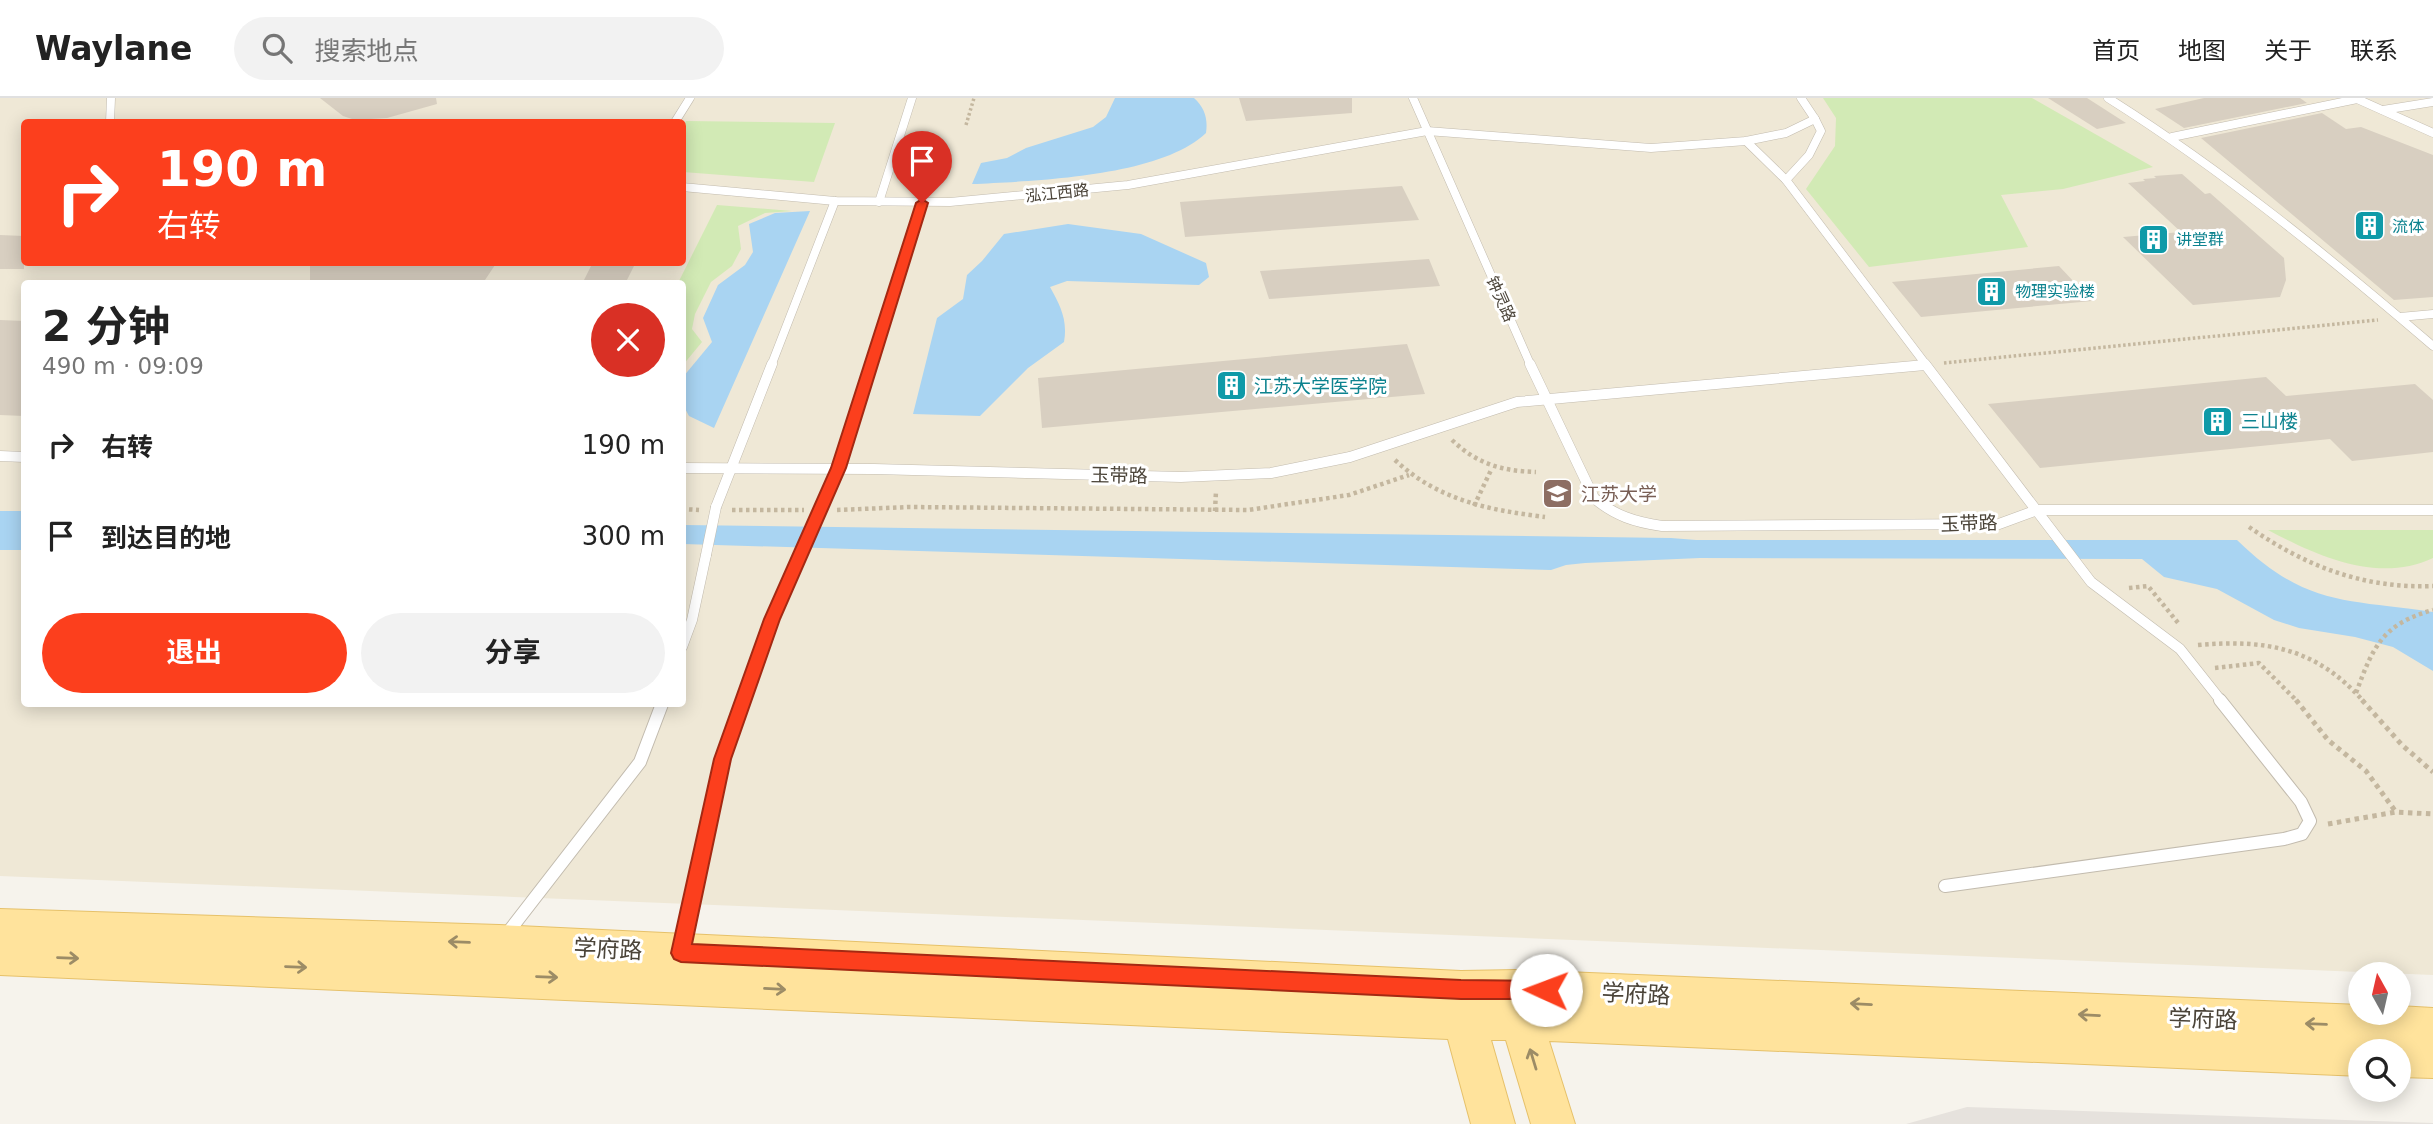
<!DOCTYPE html>
<html lang="zh">
<meta charset="utf-8">
<style>
body{margin:0;font-family:"DejaVu Sans","Noto Sans SC",sans-serif;background:#f2f2f2;color:#222;height:100vh;display:flex;flex-direction:column;font-size:26px;white-space:nowrap}
*{box-sizing:border-box;margin:0}
p{font-size:23px;color:#767676}
.icon{flex:none;width:38px;height:38px;fill:none;stroke:currentColor;stroke-width:2;stroke-linecap:round;stroke-linejoin:round}
.map{position:relative;flex:1;overflow:hidden}
.side{position:absolute;left:21px;top:182px;width:665px;height:427px;display:flex;flex-direction:column;background:#fff;border-radius:7px;box-shadow:0 4px 18px #0003}
.side>*{flex:none}
.banner{position:absolute;left:21px;top:21px;width:665px;height:147px;border-radius:7px;box-shadow:0 4px 18px #0003;background:#fc3f1d;color:#fff;overflow:hidden}
.needle{width:46px;rotate:352deg}
.tools{position:absolute;left:2348px;top:864px;display:grid;gap:14px}
.tools a{display:grid;place-items:center;width:63px;height:63px;border-radius:50%;background:#fff;box-shadow:0 4px 18px #0003;font-size:35px}
.pin{position:absolute;display:grid;place-items:center;width:60px;height:60px;color:#fff;margin:-72px -30px;border-radius:50% 50% 50% 0;rotate:-45deg;box-shadow:0 0 7px #0007}
.pin .icon{rotate:45deg}
.me{position:absolute;width:77px;margin:-38px;rotate:272deg;stroke-linejoin:round;filter:drop-shadow(0 0 5px #0008)}
.turn{display:flex;align-items:center;gap:24px;height:147px;padding:0 21px;font-size:32px}
.turn .icon{width:91px;height:91px;stroke-width:2.5}
.turn b{display:block;font-size:49px;line-height:60px}
.round{display:grid;place-items:center;flex:none;width:74px;height:74px;border-radius:37px;background:#f2f2f2}
.overview{display:flex;align-items:center;justify-content:space-between;height:119px;padding:0 21px}
h1{font-size:42px;font-weight:700;line-height:52px}
.button{display:flex;gap:14px;margin-top:auto;padding:14px 21px}
.button a{flex:1;height:80px;border-radius:42px;background:#fc3f1d;color:#fff;font-size:28px;font-weight:700;line-height:80px;text-align:center}
.button a+a{background:#f2f2f2;color:#222}
ul{padding:0;list-style:none}
li{display:flex;align-items:center;gap:21px;height:91px;padding:0 21px}
li div{flex:1}
li b{display:block;font-size:26px}
li em{font-style:normal}
header{display:flex;align-items:center;gap:42px;box-sizing:border-box;height:98px;padding:0 35px;background:#fff;border-bottom:2px solid #e0e0e0}
header strong{font-size:33px}
nav{display:flex;gap:38px;margin-inline-start:auto;font-size:24px}
.search{width:490px;height:63px;background:#f2f2f2;display:flex;align-items:center;gap:18px;box-sizing:border-box;padding:0 24px;border-radius:38px;color:#767676;font-size:26px}
.map>svg:first-child{display:block}
.industrial{fill:#e6e2dd}
.education{fill:#efe8d6;fill-rule:evenodd}
.green{fill:#d2eab5}
.water{fill:#a9d4f2}
.building{fill:#d8cfc1}
.lines{fill:none;stroke-linecap:round;stroke-linejoin:round}
.service-far2-casing{stroke:#c2bbae;stroke-width:9}
.service-far1-casing{stroke:#c2bbae;stroke-width:11}
.service-casing{stroke:#c2bbae;stroke-width:14}
.primary-casing{stroke:#e6c16a;stroke-width:2}
.path-far2{stroke:#c4b79f;stroke-width:3.5;stroke-dasharray:2.5 2.5;stroke-linecap:butt}
.path-far1{stroke:#c4b79f;stroke-width:4.5;stroke-dasharray:3.5 3.5;stroke-linecap:butt}
.path{stroke:#c4b79f;stroke-width:5;stroke-dasharray:4.5 4.5;stroke-linecap:butt}
.service-far2{stroke:#fff;stroke-width:8}
.service-far1{stroke:#fff;stroke-width:10}
.service{stroke:#fff;stroke-width:12}
.primary{fill:#ffe39c;fill-rule:evenodd}
.service-bridge-casing{stroke:#c2bbae;stroke-width:11;stroke-linecap:butt}
.service-bridge{stroke:#fff;stroke-width:10}
.oneway{stroke:#9c8c66}
.route{fill:#fc3f1d;stroke:#a42913;stroke-width:2}
.labels{text-anchor:middle;dominant-baseline:central;stroke-width:6;stroke-linejoin:round;paint-order:stroke}
.far-street-label{font-size:16px;fill:#4b4439;stroke:#fff}
.far-culture-label{font-size:16px;fill:#0d838f;stroke:#fff;text-anchor:start}
.culture-label{font-size:19px;fill:#0d838f;stroke:#fff;text-anchor:start}
.street-label{font-size:19px;fill:#4b4439;stroke:#fff}
.education-label{font-size:19px;fill:#785e54;stroke:#fff;text-anchor:start}
.near-street-label{font-size:23px;fill:#4b4439;stroke:#fff}
</style>
<header>
<strong>Waylane</strong>
<div class="search"><svg class="icon" aria-label="search" viewBox="0 0 24 24"><circle cx="10" cy="10" r="6"/><path d="M15 15l6 6"/></svg>搜索地点</div>
<nav><a>首页</a><a>地图</a><a>关于</a><a>联系</a></nav>
</header>
<div class="map">
<svg width="2433" height="1026" viewBox="0 0 2433 1026">
<rect width="100%" height="100%" fill="#f6f3ec"/>
<!-- industrial -->
<path class="industrial" d="M1967 1009 2433 1025V1026H1906Z"/>
<!-- education -->
<path class="education" d="M0 0H2433V877L0 778ZM24 24H682V164H24ZM24 186H682V606H24Z"/>
<!-- green -->
<g class="green">
<path d="M1823 0H2032L2153 69 2063 91 2001 97 2028 149 1869 169 1806 91 1835 48 1836 20Z"/>
<path d="M686 23 835 25 814 84 683 74V29Z"/>
<path d="M717 107 792 113 765 115 738 128 741 151 732 168 711 184 695 216 692 231 702 244 683 267 682 186 678 185Z"/>
<path d="M2268 432H2433V460C2378 486 2317 458 2268 432Z"/>
</g>
<!-- water -->
<g class="water">
<path d="M1115 0H1194C1205 10 1208 21 1206 35 1160 79 1034 83 972 86L981 65 1007 60 1026 50 1093 29 1106 19Z"/>
<path d="M810 113 714 330 689 318 682 305 683 279 712 244 703 220 718 187 745 167 753 154 749 126 775 115Z"/>
<path d="M1068 126 1141 136 1206 165 1209 179 1199 187 1067 183 1050 189C1060 207 1068 222 1064 244L1028 270 980 318 913 316 937 220 963 201 967 177 982 163 1004 136Z"/>
<rect x="0" y="413" width="24" height="39"/>
<path d="M683 427 1671 440 1696 442H2237C2306 509 2346 501 2433 514V573L2393 549 2355 539 2299 530 2274 522 2217 491 2164 479 2142 461 1700 460 1585 465 1566 467 1551 472 683 446Z"/>
</g>
<!-- building -->
<g class="building">
<path d="M320 0H436L437 6 387 20 355 22 343 18Z"/>
<path d="M1239 0H1352V15L1246 23Z"/>
<path d="M2048 0H2087L2126 25 2097 31Z"/>
<path d="M2204 0H2300L2307 5 2184 30 2155 11Z"/>
<path d="M2322 15 2346 31 2361 29 2433 57V199L2394 202 2201 40Z"/>
<path d="M2182 76 2205 96 2210 95 2284 160 2286 182 2280 199 2193 207 2123 139 2181 134 2128 85 2145 83 2143 81 2156 80 2154 78Z"/>
<path d="M1402 88 1419 122 1185 139 1180 104Z"/>
<path d="M0 137 24 138V171H0Z"/>
<path d="M1429 161 1440 188 1269 201 1260 173Z"/>
<path d="M310 164H497L483 185 310 182Z"/>
<path d="M593 164H636L625 186H582Z"/>
<path d="M2059 168 2092 203 1921 219 1892 184Z"/>
<path d="M0 222 24 223V318L0 317Z"/>
<path d="M1407 246 1425 296 1042 330 1038 280Z"/>
<path d="M2266 279 2286 298 2415 286 2433 302V354L2352 363 2330 341 2040 370 1988 306Z"/>
</g>
<g class="lines">
<defs>
<g id="service-far2">
<path d="M1413 0 1531 268"/>
<path d="M2108 0C2224 73 2329 159 2433 248"/>
<path d="M2355 0 2433 35"/>
<path d="M2383 12 2433 4"/>
<path d="M1815 21 1821 33 1809 57 1786 82 1927 268"/>
<path d="M110 24 111 0"/>
<path d="M675 24 690 0"/>
<path d="M2172 39 2357 1"/>
<path d="M1746 43 1786 82"/>
<path d="M682 89 835 103 950 104 1128 87 1427 33 1651 50 1746 43 1786 35 1815 21 1801 0"/>
<path d="M879 104 912 0"/>
<path d="M2400 219 2433 216"/>
<path d="M771 268 835 103"/>
<path d="M871 268 922 105"/>
<path d="M1919 268 1925 267"/>
</g>
<g id="service-far1">
<path d="M1530 266 1594 400C1615 418 1635 424 1662 428L1999 426 2037 412H2433"/>
<path d="M1925 266 2091 484 2180 551 2222 604"/>
<path d="M0 358 24 359"/>
<path d="M682 370 874 371 1181 379 1271 375 1350 359 1517 304 1925 267"/>
<path d="M823 408 839 370 872 266"/>
<path d="M716 409 772 266"/>
<path d="M682 549 692 522 706 457"/>
<path d="M743 604 772 521 800 458"/>
</g>
<g id="service">
<path d="M1945 788 2284 741 2302 736 2310 723 2301 704 2220 602"/>
<path d="M506 837 640 664 662 606"/>
<path d="M682 850 722 661 743 602"/>
</g>
<path id="primary" d="M0 811 499 827 1461 873 1518 872 2361 907V915H2399V908L2433 910V980L2399 979V954H2361V978L1549 943 1575 1026H1531L1506 942H1491L1515 1026H1471L1448 941 0 877Z"/>
</defs>
<!-- service-far2 casing -->
<use href="#service-far2" class="service-far2-casing"/>
<!-- service-far1 casing -->
<use href="#service-far1" class="service-far1-casing"/>
<!-- service casing -->
<use href="#service" class="service-casing"/>
<!-- primary casing -->
<use href="#primary" class="primary-casing"/>
<!-- path-far2 -->
<g class="path-far2">
<path d="M966 27 974 0"/>
<path d="M1944 265 2378 222"/>
</g>
<!-- path-far1 -->
<g class="path-far1">
<path d="M1452 342C1477 366 1502 373 1536 374"/>
<path d="M1395 362C1438 402 1488 412 1545 419"/>
<path d="M1474 408 1492 370"/>
<path d="M682 411 699 412"/>
<path d="M732 412H804"/>
<path d="M837 412 909 409 1248 412 1349 397 1409 377"/>
<path d="M1215 413 1216 393"/>
<path d="M2249 429C2305 468 2364 491 2433 488"/>
<path d="M2129 490 2148 488 2179 526"/>
<path d="M2198 547C2266 541 2317 550 2364 604"/>
<path d="M2215 570 2259 565 2298 604"/>
<path d="M2356 595C2373 549 2382 526 2433 512"/>
</g>
<!-- path -->
<g class="path">
<path d="M2296 602 2328 642 2366 673 2396 714"/>
<path d="M2362 602 2402 647 2433 674"/>
<path d="M2328 726 2396 714 2433 716"/>
</g>
<!-- service-far2 -->
<use href="#service-far2" class="service-far2"/>
<!-- service-far1 -->
<use href="#service-far1" class="service-far1"/>
<!-- service -->
<use href="#service" class="service"/>
<!-- primary -->
<use href="#primary" class="primary"/>
<defs>
<g id="service-bridge">
<path d="M706 457 716 409"/>
<path d="M800 458 823 408"/>
</g>
</defs>
<!-- service-bridge casing -->
<use href="#service-bridge" class="service-bridge-casing"/>
<!-- service-bridge -->
<use href="#service-bridge" class="service-bridge"/>
</g>
<!-- one-way arrows -->
<defs><path id="oneway-shaft" d="M-6 0H5M1.5-3L5.5 0L1.5 3" fill="none" stroke-width="1.6" stroke-linecap="round" stroke-linejoin="round" transform="scale(1.75)"/></defs>
<g class="oneway">
<use href="#oneway-shaft" transform="translate(459 844) rotate(-178)"/>
<use href="#oneway-shaft" transform="translate(68 860) rotate(2)"/>
<use href="#oneway-shaft" transform="translate(296 869) rotate(2)"/>
<use href="#oneway-shaft" transform="translate(547 879) rotate(2)"/>
<use href="#oneway-shaft" transform="translate(775 891) rotate(3)"/>
<use href="#oneway-shaft" transform="translate(1861 906) rotate(-177)"/>
<use href="#oneway-shaft" transform="translate(2089 917) rotate(-177)"/>
<use href="#oneway-shaft" transform="translate(2316 926) rotate(-178)"/>
<use href="#oneway-shaft" transform="translate(1533 961) rotate(-107)"/>
</g>
<!-- route -->
<path class="route" d="M922 101 928 105 846 370 780 521 731 661 692 846 1461 882 1546 883 1553 885 1556 892 1553 899 1546 901H1461L681 864 674 861 671 855 714 661 764 521 831 370 916 105Z"/>
<!-- icons -->
<defs>
<symbol id="building-square" viewBox="-11 -11 22 22"><rect x="-9" y="-9" width="18" height="18" rx="4" fill="#0f9aa8" stroke="#fff"/><path d="M-4-6H4V6H1V3H-1V6H-4ZM-2.5-4.3h1.7v1.8h-1.7ZM.8-4.3h1.7v1.8H.8ZM-2.5-1h1.7V.8h-1.7ZM.8-1h1.7V.8H.8Z" fill="#fff"/></symbol>
<symbol id="university-square" viewBox="-11 -11 22 22"><rect x="-9" y="-9" width="18" height="18" rx="4" fill="#8d6e63" stroke="#fff"/><path d="M0-5L7-2L0 1L-7-2ZM-4 1L0 2.5L4 1V4Q0 6-4 4Z" fill="#fff"/></symbol>
</defs>
<g fill-rule="evenodd">
<use href="#building-square" x="2352" y="110" width="35" height="35"/>
<use href="#building-square" x="2136" y="124" width="35" height="35"/>
<use href="#building-square" x="1974" y="176" width="35" height="35"/>
<use href="#building-square" x="1214" y="270" width="35" height="35"/>
<use href="#building-square" x="2200" y="306" width="35" height="35"/>
<use href="#university-square" x="1540" y="378" width="35" height="35"/>
</g>
<g class="labels">
<!-- far-street labels -->
<g class="far-street-label">
<text transform="translate(1057 95) rotate(-6)">泓江西路</text>
<text transform="translate(1501 201) rotate(66)">钟灵路</text>
</g>
<!-- far-culture labels -->
<g class="far-culture-label">
<text x="2392" y="128">流体</text>
<text x="2176" y="141">讲堂群</text>
<text x="2015" y="193">物理实验楼</text>
</g>
<!-- culture labels -->
<g class="culture-label">
<text x="1254" y="288">江苏大学医学院</text>
<text x="2241" y="323">三山楼</text>
</g>
<!-- street labels -->
<g class="street-label">
<text transform="translate(1119 377) rotate(1)">玉带路</text>
<text transform="translate(1969 425) rotate(-2)">玉带路</text>
</g>
<!-- education labels -->
<g class="education-label">
<text x="1581" y="396">江苏大学</text>
</g>
<!-- near-street labels -->
<g class="near-street-label">
<text transform="translate(608 851) rotate(3)">学府路</text>
<text transform="translate(1636 896) rotate(3)">学府路</text>
<text transform="translate(2203 921) rotate(2)">学府路</text>
</g>
</g>
</svg>
<div class="tools">
<a><svg class="needle" viewBox="-14 -14 28 28"><path d="M0-13l5 13h-10z" fill="#e53935"/><path d="M0 13l5-13h-10z" fill="#767676"/></svg></a>
<a><svg class="icon" aria-label="search" viewBox="0 0 24 24"><circle cx="10" cy="10" r="6"/><path d="M15 15l6 6"/></svg></a>
</div>
<div class="pin" style="left:922px;top:105px;background:#d93025"><svg class="icon" aria-label="arrive" viewBox="0 0 24 24"><path d="M6 21V4h12l-3 4 3 4H6"/></svg></div>
<svg class="me" style="left:1546px;top:892px" viewBox="-20 -20 40 40"><circle r="19" fill="#fff"/><path d="M0-13L10 11 0 6-10 11z" fill="#fc3f1d"/></svg>
<div class="banner">
<div class="turn"><svg class="icon" aria-label="right" viewBox="0 0 24 24"><path d="M7 20v-9h11M14 6l5 5-5 5"/></svg><div><b>190 m</b>右转</div></div>
</div>
<section class="side">
<div class="overview"><div><h1>2 分钟</h1><p>490 m · 09:09</p></div><a class="round" style="background:#d93025;color:#fff"><svg class="icon" aria-label="close" viewBox="0 0 24 24"><path d="M6 6l12 12M18 6L6 18"/></svg></a></div>
<ul>
<li><svg class="icon" aria-label="right" viewBox="0 0 24 24"><path d="M7 20v-9h11M14 6l5 5-5 5"/></svg><div><b>右转</b></div><em>190 m</em></li>
<li><svg class="icon" aria-label="arrive" viewBox="0 0 24 24"><path d="M6 21V4h12l-3 4 3 4H6"/></svg><div><b>到达目的地</b></div><em>300 m</em></li>
</ul>
<div class="button"><a>退出</a><a>分享</a></div>
</section>
</div>
